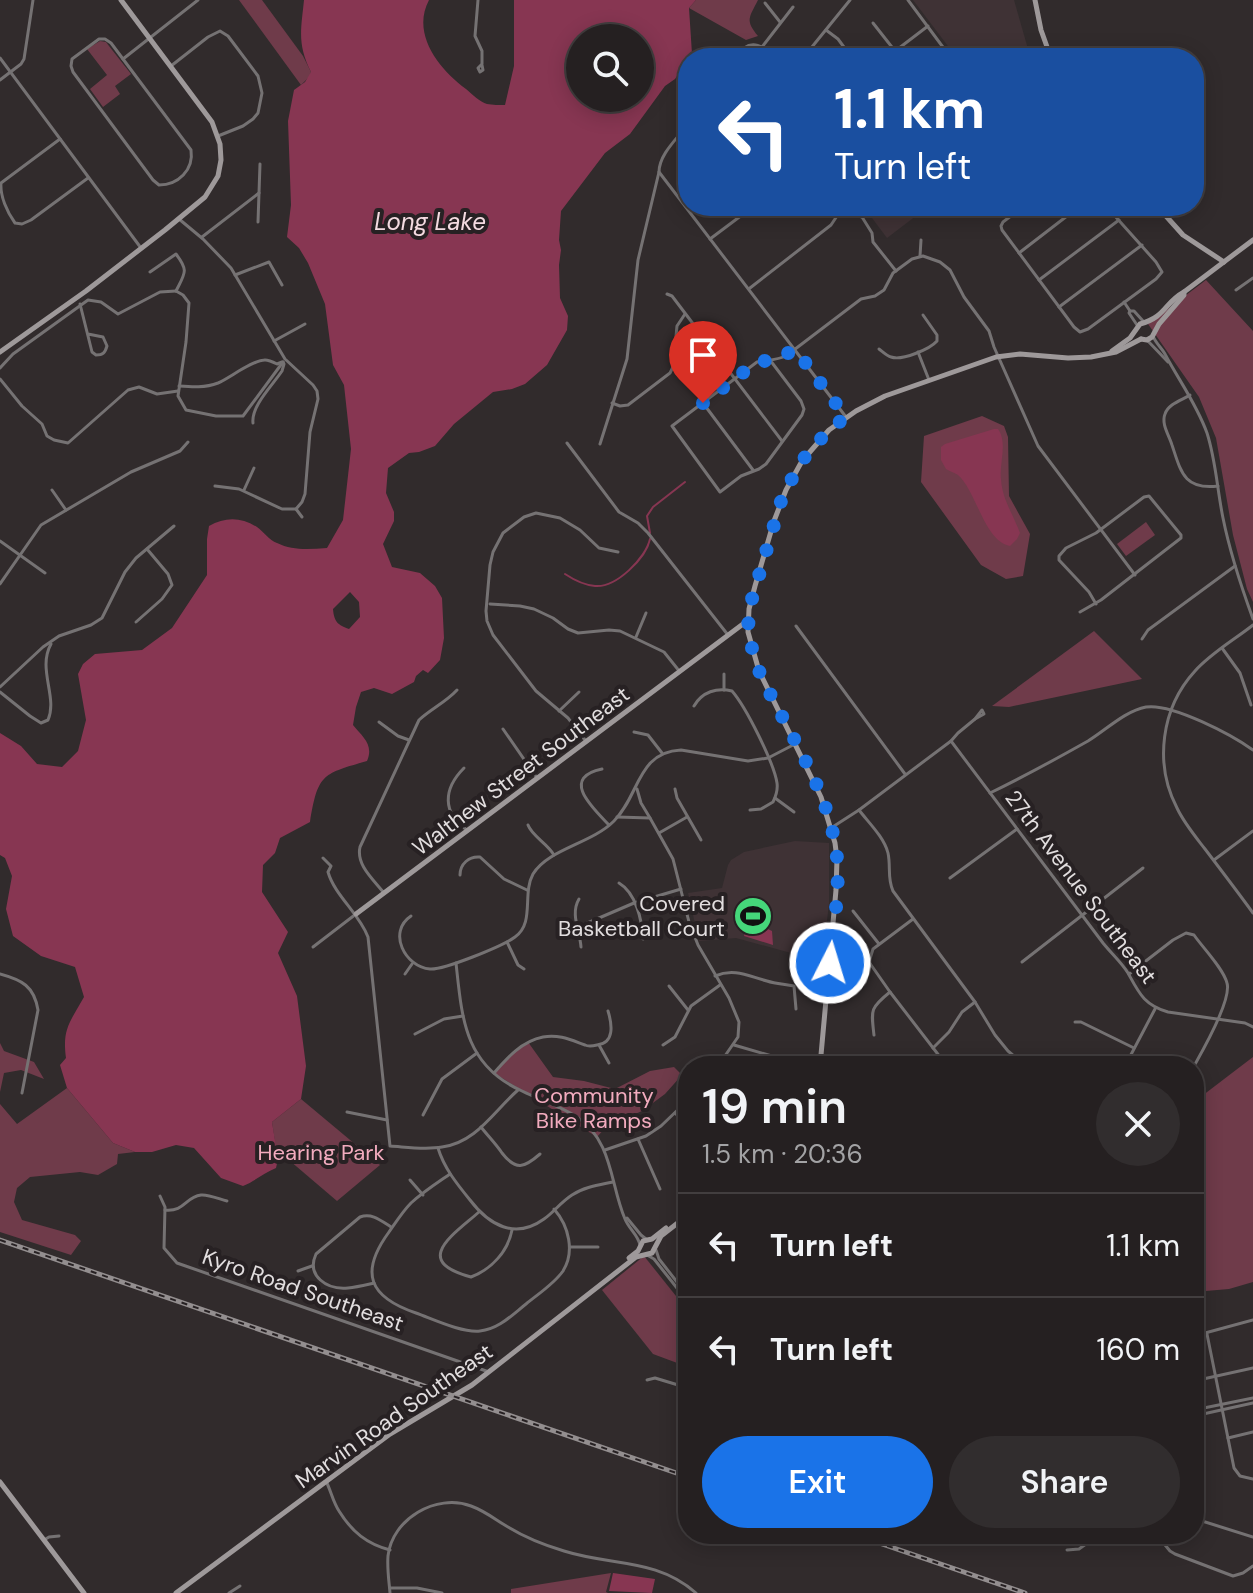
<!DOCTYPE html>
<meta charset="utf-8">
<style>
body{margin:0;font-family:"DM Sans",sans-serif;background:#312d2e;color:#f1f3f6;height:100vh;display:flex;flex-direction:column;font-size:30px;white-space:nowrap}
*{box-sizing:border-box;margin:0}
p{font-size:26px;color:#a3a3a5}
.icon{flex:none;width:44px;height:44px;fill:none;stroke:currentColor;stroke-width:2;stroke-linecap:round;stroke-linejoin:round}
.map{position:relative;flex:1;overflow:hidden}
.panel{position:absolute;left:678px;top:1056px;width:526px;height:488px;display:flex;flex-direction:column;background:#252021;border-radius:32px;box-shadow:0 4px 20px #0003,0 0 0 2px #423e3f}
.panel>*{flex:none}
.banner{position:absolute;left:678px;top:48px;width:526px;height:168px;border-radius:32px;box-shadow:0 4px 20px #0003,0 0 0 2px #423e3f;background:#1a4fa0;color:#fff;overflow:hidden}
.tools{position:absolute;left:566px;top:24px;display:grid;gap:16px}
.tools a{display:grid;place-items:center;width:88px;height:88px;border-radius:50%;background:#252021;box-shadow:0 4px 20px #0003,0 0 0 2px #423e3f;font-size:40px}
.pin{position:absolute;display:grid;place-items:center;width:68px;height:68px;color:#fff;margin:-82px -34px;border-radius:50% 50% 50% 0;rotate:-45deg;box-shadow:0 0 8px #0007}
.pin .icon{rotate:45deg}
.me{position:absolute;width:88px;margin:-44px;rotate:5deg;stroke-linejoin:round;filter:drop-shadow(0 0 6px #0008)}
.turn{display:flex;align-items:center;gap:28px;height:168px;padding:0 24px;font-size:36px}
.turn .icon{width:104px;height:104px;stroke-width:2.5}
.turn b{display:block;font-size:56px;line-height:68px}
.round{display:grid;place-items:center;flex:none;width:84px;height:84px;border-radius:42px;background:#312d2e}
.head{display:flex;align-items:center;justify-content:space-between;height:136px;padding:0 24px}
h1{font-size:48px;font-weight:600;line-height:60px}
.action{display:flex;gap:16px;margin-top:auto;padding:16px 24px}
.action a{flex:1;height:92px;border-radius:48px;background:#1a73e8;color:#fff;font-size:32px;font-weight:600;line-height:92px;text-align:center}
.action a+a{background:#312d2e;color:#f1f3f6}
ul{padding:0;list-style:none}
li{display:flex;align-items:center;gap:24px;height:104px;padding:0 24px;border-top:2px solid #423e3f}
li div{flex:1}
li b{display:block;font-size:30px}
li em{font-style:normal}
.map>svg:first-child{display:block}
.built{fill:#3f3235}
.green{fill:#6f3b4a}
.water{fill:#873652;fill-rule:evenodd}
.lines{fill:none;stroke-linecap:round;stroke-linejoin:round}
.stream{stroke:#873652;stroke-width:2}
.street{stroke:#757273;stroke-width:3}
.secondary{stroke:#9e999a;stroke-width:5}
.rail-casing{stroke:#938e8f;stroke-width:5}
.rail{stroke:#272123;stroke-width:2;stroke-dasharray:6;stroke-linecap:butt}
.route{stroke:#1a73e8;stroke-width:14;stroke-dasharray:0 25.2}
.labels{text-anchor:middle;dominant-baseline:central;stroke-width:8;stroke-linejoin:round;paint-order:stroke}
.street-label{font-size:22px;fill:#e2dedf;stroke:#272123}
.poi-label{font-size:22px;fill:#e2dedf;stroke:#272123;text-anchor:end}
.park-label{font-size:22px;fill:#f2abbe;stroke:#272123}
.water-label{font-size:24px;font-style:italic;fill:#f4dbe1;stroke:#272123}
</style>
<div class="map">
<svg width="1253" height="1593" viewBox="0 0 1253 1593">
<rect width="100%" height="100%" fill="#312b2c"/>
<!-- built -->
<g class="built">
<path d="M913 0H1014L1030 56 1022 58H957Z"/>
<path d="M863 206H929L887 238Z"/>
<path d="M795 841 829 843V903L823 956 791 953 736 938 699 941 688 893 722 888 728 865 731 860 744 852Z"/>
</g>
<!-- green -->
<g class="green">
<path d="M239 0H262L303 56 311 72 310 76 301 85Z"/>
<path d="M696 0H758C749 18 745 20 758 36L746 40 689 8Z"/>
<path d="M100 41 106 42 109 46 131 74 115 86 120 94 103 107 90 89 107 75 87 49Z"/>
<path d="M1206 280 1253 331V602L1247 589 1233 535 1216 438 1199 397 1148 324Z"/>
<path d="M982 416 1004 426 1008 437 1009 496 1030 534 1023 576 1006 579 981 565 921 482 924 436Z"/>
<path d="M1146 522 1155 535 1126 556 1117 544Z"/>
<path d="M1094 631 1142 679 1009 707 992 706Z"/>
<path d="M528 1042 553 1077 584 1081 615 1089 650 1071 674 1067 682 1075 665 1094 642 1111 606 1127 597 1137 494 1073 521 1046Z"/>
<path d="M0 1043 4 1051 34 1062 44 1079 21 1070 4 1073 0 1092Z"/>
<path d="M1253 1057V1282L1229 1289 1194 1292V1102Z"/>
<path d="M67 1088 113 1143 135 1152 118 1154 117 1164 98 1175 80 1172 30 1177 17 1188 14 1202 22 1220 75 1235 81 1241 71 1255 0 1232V1104L17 1124Z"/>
<path d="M301 1099 380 1165 337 1201 276 1149 272 1122Z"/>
<path d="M644 1256 688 1311V1367L653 1354 602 1290Z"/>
<path d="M611 1573 606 1592 608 1593H511V1589Z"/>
</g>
<!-- water -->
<g class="water">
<path d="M304 0H429C411 34 439 69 466 89 472 94 480 102 487 104 492 105 500 105 505 105L514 66V0H696L689 8 692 54 675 79 665 86 630 134 605 153 561 211 559 240 561 250 559 265 560 298 568 316 567 330 547 365 525 384 512 389 493 392 454 424 435 446 419 452 409 453 388 468 386 493 394 512V521L383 544 392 567 420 573 435 586 442 598 444 638 440 660 428 673 423 670 416 676 414 682 392 694 374 688 361 692 356 707 353 725C363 737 374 745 367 761 322 774 318 774 310 822L280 838 275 853 263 865 262 892 288 932 278 953 297 996 306 1066 301 1099 272 1122 278 1159 276 1168C264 1173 255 1181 243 1186L221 1178 194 1148 176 1145 152 1152H135L113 1143 67 1088 60 1065 66 1058C62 1029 70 1022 84 997L75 967 41 956 13 936 6 909 12 876 5 858 0 855V733L21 746 37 764 62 767 78 751 86 720 78 674 83 664 95 654 142 650 172 628 207 575V539L209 526C225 517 241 517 257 527 264 532 269 540 277 543 293 551 310 549 327 548L343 520 351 449 344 385 333 365 325 304 308 263 299 248 287 237 291 205 288 121 294 90 305 82 311 72C297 44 301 30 304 0ZM580 38H640V98H580ZM350 592 359 602 360 617 349 629C338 625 334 622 333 609Z"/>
<path d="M994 429H998C1008 443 999 463 1001 479 1002 499 1013 514 1020 533L1017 539 1010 546C984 541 977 492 958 475 955 473 949 471 946 469L941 460V447L945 444Z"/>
<path d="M753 922 772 931 773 945 744 936 747 924Z"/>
<path d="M613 1573 655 1579 652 1593 609 1591Z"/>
</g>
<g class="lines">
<!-- stream -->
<g class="stream">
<path d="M650 533 647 516 653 507 685 482"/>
<path d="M565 574C574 580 584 585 595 586 616 588 646 558 650 539"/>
</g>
<!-- street -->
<g class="street">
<path d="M478 0 475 36 482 51V64L478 68 480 72 483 70 482 65"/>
<path d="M908 0 951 58"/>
<path d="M765 3 780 22"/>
<path d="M873 23 895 51"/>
<path d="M826 30 838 39 852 58"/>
<path d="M99 39H105L111 43 191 150C194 170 178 185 159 185L153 180 73 72 71 66 72 59Z"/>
<path d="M762 47 793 7"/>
<path d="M0 58 141 248"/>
<path d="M736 58C750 34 763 48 782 58"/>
<path d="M803 58 850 0"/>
<path d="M886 58 928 26"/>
<path d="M1042 58 1050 55"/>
<path d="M123 59 198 0"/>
<path d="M171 66 208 37 220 31 228 36 258 76 262 93 258 113 253 119 243 126 218 136"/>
<path d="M0 80 21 64 24 59 33 0"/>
<path d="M60 139 1 183C0 196 7 212 15 223L22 224 31 220 88 178"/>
<path d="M659 172 846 417"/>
<path d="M1024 206 1003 222 1001 226 1002 230 1074 327 1080 332 1088 329 1156 279 1162 272 1156 262 1106 206"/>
<path d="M840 210 862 217 872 233 873 242 896 271"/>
<path d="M179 219 203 239 231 268 285 359 313 385 317 391 318 399 310 432 305 494 302 502 296 509H282L239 489 215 486"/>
<path d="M258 222 260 164"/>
<path d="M202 237 259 193"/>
<path d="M710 239 754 206"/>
<path d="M1019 253 1080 206"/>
<path d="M920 256 921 240"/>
<path d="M150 272 176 254C189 271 185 273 176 291"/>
<path d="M235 275 269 262 282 285"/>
<path d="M1039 280 1119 220"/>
<path d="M750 288 831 225 837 216 840 206"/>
<path d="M1236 290 1253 278"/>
<path d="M176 291 183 295 189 303 186 342 178 396 186 410 216 416H243L283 362"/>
<path d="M667 294 672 296 782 441"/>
<path d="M1124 302 1130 311H1134L1143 321"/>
<path d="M80 304 92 352 96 355C103 355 105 353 107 346L103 337 88 334"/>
<path d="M1059 307 1142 245"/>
<path d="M1130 311 1129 313 1137 325"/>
<path d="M1153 336C1156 344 1163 349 1166 356 1180 382 1197 405 1207 433 1216 461 1217 489 1223 518 1230 553 1241 586 1253 619"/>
<path d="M1147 340 1168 362"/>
<path d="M274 341 305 324"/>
<path d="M879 349C883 352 887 356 891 357 902 361 930 349 937 341V335L923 315"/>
<path d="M918 352 929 380"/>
<path d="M770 360 801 401 804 409 802 415 766 464 759 469 741 476 720 492 672 426 757 362C767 360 777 360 786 356L861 299 875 296 884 290 893 273 912 259 923 256 940 262 950 270 964 297 989 331 994 347 1038 446 1135 575"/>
<path d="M0 368 13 354 88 300 101 302 118 314 160 292 176 291"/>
<path d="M0 379 22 406 42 424 47 436 54 440 68 443 128 390 139 387 157 394 178 391"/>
<path d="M179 386C192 387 205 388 218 383 230 378 252 360 265 360 269 360 273 362 277 364L282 362"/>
<path d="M1190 395C1182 400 1168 404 1165 414 1161 424 1169 435 1172 445 1181 472 1184 490 1218 486"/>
<path d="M612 403 620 406 628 405 670 373 673 367 677 326 685 314"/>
<path d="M703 403 753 470"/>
<path d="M253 423C251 406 272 386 282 371L284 364 283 362"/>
<path d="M567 443 619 512 638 523 648 533 728 635"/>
<path d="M600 444 627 359 638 260 659 172C659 154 678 138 688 124"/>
<path d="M52 490 66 510"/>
<path d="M244 490 254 468"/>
<path d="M296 509 302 517"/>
<path d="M0 541 45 573"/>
<path d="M0 584 41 525 131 472 180 451 188 442"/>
<path d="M490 604 520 606 534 609 553 618 568 629 578 633 609 630 620 631 664 652 680 672"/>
<path d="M1080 612 1101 600 1181 538V535L1149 496 1144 497 1096 533 1066 548 1059 556V560L1089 592 1096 604"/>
<path d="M136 622 162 599 172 585 168 574 147 549"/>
<path d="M1253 625C1234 640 1211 653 1195 671 1161 708 1154 764 1177 808 1184 823 1195 836 1205 849 1221 870 1237 891 1253 913"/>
<path d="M796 626 905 774"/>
<path d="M636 637 646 613"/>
<path d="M1142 639 1148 630 1235 566"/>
<path d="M1222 648 1240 673 1251 705"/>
<path d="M724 674V690"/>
<path d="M0 687 43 647 59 636 91 625 102 618 125 572 136 558 174 526"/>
<path d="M0 692 30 716 41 723 48 720C58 697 37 669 51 644"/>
<path d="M694 706C702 692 717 687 732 691 746 707 774 763 777 783 778 790 776 796 773 802L761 809 750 810"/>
<path d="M982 710 984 714 975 719Z"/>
<path d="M559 711 579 692"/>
<path d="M379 722 398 736 409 740"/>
<path d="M503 729 537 778"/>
<path d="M634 732 648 735 662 753"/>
<path d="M585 740 568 718 536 691 493 635 487 621 486 611 490 565 493 552 503 533 524 517 536 513 560 518 580 530 599 548 618 552"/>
<path d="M951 741 1103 943C1111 953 1122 963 1128 973 1139 993 1144 1005 1168 1012L1245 1023 1253 1027"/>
<path d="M464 768C443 789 442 813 467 830"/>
<path d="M602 769C559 778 594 809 609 825"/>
<path d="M637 789 641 803 650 818"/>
<path d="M675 789 677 798 701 840"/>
<path d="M990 793C1023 777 1056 759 1088 741 1106 730 1125 711 1146 707 1172 703 1232 735 1253 750"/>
<path d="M775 798 794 812"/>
<path d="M859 810C868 822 884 837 888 853 891 867 887 878 893 891L975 1002 995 1035 1008 1051 1026 1066"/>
<path d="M617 817 650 818 673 859 689 922 698 945 729 998 739 1022 738 1037 718 1066"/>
<path d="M528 825C532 836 547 843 554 855"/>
<path d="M831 828 859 810 951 741 958 733 975 719"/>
<path d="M659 833 687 817"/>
<path d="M323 858 331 866 328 872C335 896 359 913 368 937L390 1146C406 1147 425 1150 442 1147 476 1143 494 1111 518 1090"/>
<path d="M1214 860 1253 831"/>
<path d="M460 875C460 864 469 856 480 857L504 879 527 890"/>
<path d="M950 878 1017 829"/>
<path d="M619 883C636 893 642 920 643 939"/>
<path d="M384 893C373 879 356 865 360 847L419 720C431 709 446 702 457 690"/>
<path d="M579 899C570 914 580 931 581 947"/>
<path d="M853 911 879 944"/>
<path d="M411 916C387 932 405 967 430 969 444 970 503 946 515 937 535 923 522 894 533 874 548 849 591 844 614 821 640 795 637 752 681 750L748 761 768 758 795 744"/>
<path d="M913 919 873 949 869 962 890 992 947 1066"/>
<path d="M578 927 634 903 681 889"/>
<path d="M507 942 518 965 524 969"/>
<path d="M313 947 356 914"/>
<path d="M1022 962 1143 868"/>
<path d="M456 963C462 1018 464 1065 522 1091 540 1100 560 1106 577 1117 613 1141 610 1184 625 1219 629 1229 638 1235 640 1245"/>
<path d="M0 974C22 980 34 986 38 1010L22 1093"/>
<path d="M405 974 412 964"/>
<path d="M1129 974 1173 940 1186 933 1194 935C1203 948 1223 968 1227 983 1232 1000 1203 1050 1194 1066"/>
<path d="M715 976C734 968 748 976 767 981 776 984 785 984 794 986L796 1009"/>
<path d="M669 986 688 1010"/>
<path d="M1075 1022H1081L1134 1048"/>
<path d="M415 1034 444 1019 463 1016"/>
<path d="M874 1035C871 1010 870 1008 890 992"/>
<path d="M599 1045 609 1063"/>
<path d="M663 1045 675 1037 691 1006 720 985"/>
<path d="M734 1045 782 1059 789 1066"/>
<path d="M933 1048 949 1032 962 1012 975 1002"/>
<path d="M1125 1066 1155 1009"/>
<path d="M494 1073C507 1058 522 1041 543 1037 559 1034 571 1040 585 1045 589 1047 593 1046 597 1045 615 1043 612 1024 608 1011"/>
<path d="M347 1112 387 1120"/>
<path d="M675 1113 688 1126"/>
<path d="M423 1115 442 1079 477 1053"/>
<path d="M481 1127C488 1136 496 1144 502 1153 516 1171 524 1168 540 1154"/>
<path d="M638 1139 660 1189"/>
<path d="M438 1148C444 1168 457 1184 470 1200 489 1225 515 1240 544 1219 554 1212 561 1202 572 1195 584 1187 599 1185 613 1182"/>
<path d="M605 1150 646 1136 661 1126 688 1100"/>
<path d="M450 1174C437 1183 423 1192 411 1203 403 1211 396 1222 389 1232 359 1273 369 1297 416 1313 433 1319 462 1333 480 1331 499 1329 512 1315 526 1304 538 1294 554 1284 563 1271 575 1252 569 1226 554 1209"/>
<path d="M410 1180 423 1195"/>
<path d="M160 1196 165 1207 164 1248 177 1263 489 1372"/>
<path d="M165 1210C185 1212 185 1197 201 1195 208 1194 219 1199 227 1201"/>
<path d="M479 1212C453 1235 411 1261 471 1277 492 1269 508 1251 512 1230"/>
<path d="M627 1218 641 1235 646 1239"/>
<path d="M570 1247H598"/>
<path d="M656 1250 659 1259 688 1296"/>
<path d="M647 1255 654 1259 688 1302"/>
<path d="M298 1271 312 1266"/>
<path d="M374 1283C365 1285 357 1287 348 1288 327 1290 306 1276 316 1254L360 1217C372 1213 380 1220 391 1227"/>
<path d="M1207 1334 1234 1468 1240 1476 1253 1479"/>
<path d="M1194 1336 1253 1320"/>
<path d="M647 1380 655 1378 688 1388"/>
<path d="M1194 1381 1253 1368"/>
<path d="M1194 1410 1253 1398"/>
<path d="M1194 1416 1253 1403"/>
<path d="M1228 1438 1253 1432"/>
<path d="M326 1481C331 1491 333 1502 339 1511 352 1532 367 1544 390 1550"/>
<path d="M1194 1513 1202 1521 1253 1537"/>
<path d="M1156 1534 1170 1551 1175 1554 1233 1576 1243 1573 1253 1566"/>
<path d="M44 1540 49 1537 59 1536"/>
<path d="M1067 1550 1079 1549 1100 1534"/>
<path d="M390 1588H417L442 1593"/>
<path d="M229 1593 240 1586"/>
<path d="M390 1593C389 1581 387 1569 388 1556 392 1519 436 1493 471 1506 485 1511 496 1520 508 1527 526 1538 544 1545 564 1551 611 1566 657 1558 696 1593"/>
</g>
<!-- secondary -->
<g class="secondary">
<path d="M1035 0 1041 30 1051 58"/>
<path d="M1157 206 1183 235 1224 262"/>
<path d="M1141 339 1147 340 1152 337 1159 324 1184 295V292L1253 240"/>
<path d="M1112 351 1130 338 1140 324C1166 317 1164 303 1184 292"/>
<path d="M0 352 86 291 165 230 205 197 218 176 221 160 220 144 212 122 121 0"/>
<path d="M356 914 747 621"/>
<path d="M820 1066 836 890 837 859 835 843 821 797 759 671 748 632 749 609 755 586 774 521 786 490 802 461 829 430 856 411 885 396 996 357 1020 354 1068 358 1091 357 1116 352 1141 339"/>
<path d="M629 1258 638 1251 643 1241 652 1239 666 1228"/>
<path d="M0 1482 84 1593"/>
<path d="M176 1593 390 1434 472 1385 636 1257 652 1253 661 1236 688 1215"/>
</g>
<defs>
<g id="rail">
<path d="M0 1240 688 1477"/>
<path d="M853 1534 1025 1593"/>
</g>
</defs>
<!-- rail casing -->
<use href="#rail" class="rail-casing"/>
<!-- rail -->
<use href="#rail" class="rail"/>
</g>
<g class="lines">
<!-- route -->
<path class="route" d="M703 403 757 362 778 359 795 349 846 417 829 430 807 454 797 469 782 498 749 609 748 632 756 664C783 727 830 787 837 858 840 892 833 929 830 963"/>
</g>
<!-- icons -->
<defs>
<symbol id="stadium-disc" viewBox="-11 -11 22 22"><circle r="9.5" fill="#45d77a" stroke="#272123"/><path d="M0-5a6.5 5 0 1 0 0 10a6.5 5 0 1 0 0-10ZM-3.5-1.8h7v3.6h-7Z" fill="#111"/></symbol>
</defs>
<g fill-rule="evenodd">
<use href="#stadium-disc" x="731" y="894" width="44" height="44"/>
</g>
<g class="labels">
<!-- street labels -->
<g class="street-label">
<text transform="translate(521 771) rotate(-37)">Walthew Street Southeast</text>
<text transform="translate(1081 887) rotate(53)">27th Avenue Southeast</text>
<text transform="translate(303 1290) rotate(19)">Kyro Road Southeast</text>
<text transform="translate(394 1416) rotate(-35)">Marvin Road Southeast</text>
</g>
<!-- poi labels -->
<g class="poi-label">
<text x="725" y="903">Covered<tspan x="725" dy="25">Basketball Court</tspan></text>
</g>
<!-- park labels -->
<g class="park-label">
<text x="594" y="1095">Community<tspan x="594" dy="25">Bike Ramps</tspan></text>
<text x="321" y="1152">Hearing Park</text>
</g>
<!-- water labels -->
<g class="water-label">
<text x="430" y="221">Long Lake</text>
</g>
</g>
</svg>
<div class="tools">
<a><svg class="icon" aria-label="search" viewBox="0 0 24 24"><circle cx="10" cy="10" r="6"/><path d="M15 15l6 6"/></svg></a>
</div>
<div class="pin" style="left:703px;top:403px;background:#d93025"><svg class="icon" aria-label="arrive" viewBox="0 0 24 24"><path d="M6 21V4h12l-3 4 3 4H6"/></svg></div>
<svg class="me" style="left:830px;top:963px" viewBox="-20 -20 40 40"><circle r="17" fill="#1a73e8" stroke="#fff" stroke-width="3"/><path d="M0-11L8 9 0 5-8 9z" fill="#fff"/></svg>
<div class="banner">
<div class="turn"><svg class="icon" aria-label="left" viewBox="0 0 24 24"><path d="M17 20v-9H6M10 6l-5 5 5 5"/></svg><div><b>1.1 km</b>Turn left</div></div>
</div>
<section class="panel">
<div class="head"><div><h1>19 min</h1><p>1.5 km · 20:36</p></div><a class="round"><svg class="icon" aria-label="close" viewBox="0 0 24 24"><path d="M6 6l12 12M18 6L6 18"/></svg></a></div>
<ul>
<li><svg class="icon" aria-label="left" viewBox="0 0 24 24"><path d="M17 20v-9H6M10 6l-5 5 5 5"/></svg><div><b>Turn left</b></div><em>1.1 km</em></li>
<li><svg class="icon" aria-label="left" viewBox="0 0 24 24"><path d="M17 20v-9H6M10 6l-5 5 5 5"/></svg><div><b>Turn left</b></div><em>160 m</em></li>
</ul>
<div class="action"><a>Exit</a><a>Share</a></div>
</section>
</div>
